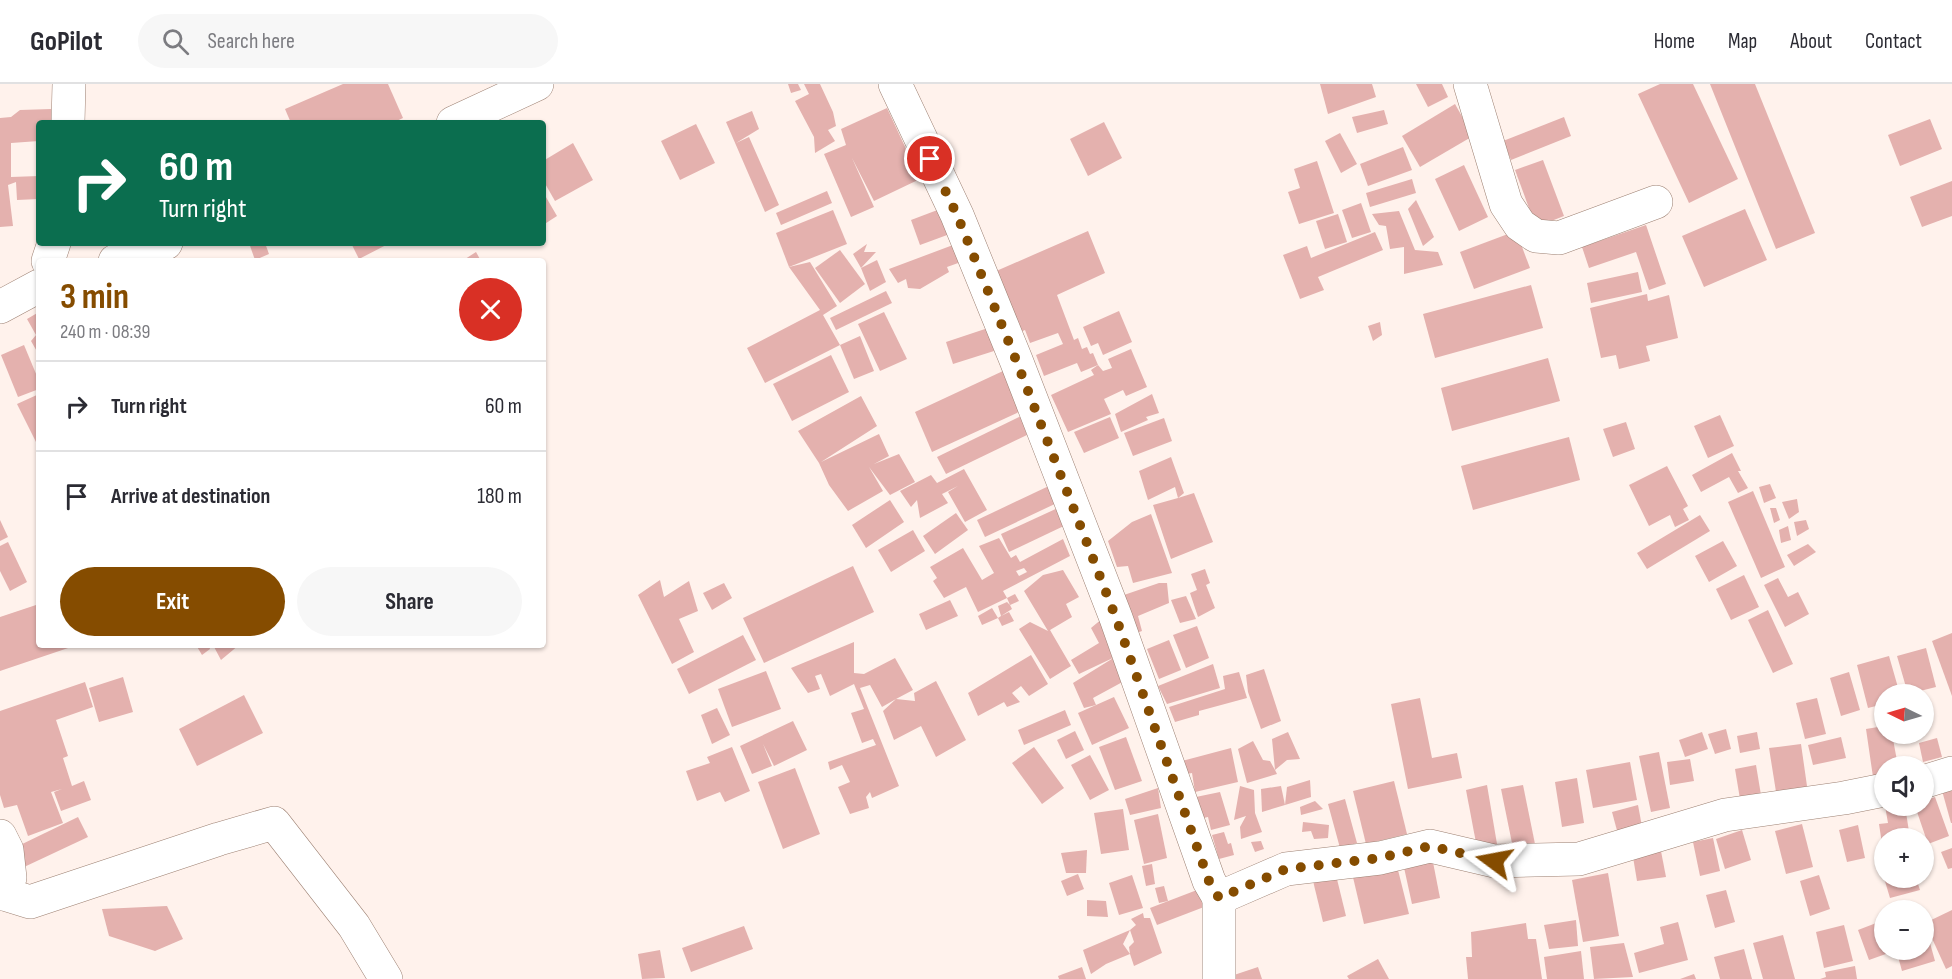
<!DOCTYPE html>
<meta charset="utf-8">
<style>
body{margin:0;font-family:"Sofia Sans Condensed",sans-serif;background:#f7f7f7;color:#2b2b33;height:100vh;display:flex;flex-direction:column;font-size:22px;white-space:nowrap}
*{box-sizing:border-box;margin:0}
p{font-size:20px;color:#7c7c81}
.icon{flex:none;width:33px;height:33px;fill:none;stroke:currentColor;stroke-width:2;stroke-linecap:round;stroke-linejoin:round}
.map{position:relative;flex:1;overflow:hidden}
.panel{position:absolute;left:36px;top:174px;width:510px;height:390px;display:flex;flex-direction:column;background:#fff;border-radius:6px;box-shadow:0 2px 4px #0004}
.panel>*{flex:none}
.banner{position:absolute;left:36px;top:36px;width:510px;height:126px;border-radius:6px;box-shadow:0 2px 4px #0004;background:#0b6e4f;color:#fff;overflow:hidden}
.needle{width:39px;rotate:275deg}
.tools{position:absolute;left:1874px;top:600px;display:grid;gap:12px}
.tools a{display:grid;place-items:center;width:60px;height:60px;border-radius:50%;background:#fff;box-shadow:0 2px 4px #0004;font-size:30px}
.pin{position:absolute;display:grid;place-items:center;width:51px;height:51px;color:#fff;margin:-26px;border:3px solid #fff;border-radius:50%;box-shadow:0 2px 6px #0007}
.me{position:absolute;width:66px;margin:-33px;rotate:283deg;stroke-linejoin:round;filter:drop-shadow(0 0 4px #0008)}
.turn{display:flex;align-items:center;gap:21px;height:126px;padding:0 24px;font-size:27px}
.turn .icon{width:78px;height:78px;stroke-width:2.5}
.turn b{display:block;font-size:42px;line-height:51px}
.round{display:grid;place-items:center;flex:none;width:63px;height:63px;border-radius:32px;background:#f7f7f7}
.headline{display:flex;align-items:center;justify-content:space-between;height:102px;padding:0 24px}
h1{font-size:36px;font-weight:700;line-height:45px;color:#854c00}
.primary-button{display:flex;gap:12px;margin-top:auto;padding:12px 24px}
.primary-button a{flex:1;height:69px;border-radius:36px;background:#854c00;color:#fff;font-size:24px;font-weight:700;line-height:69px;text-align:center}
.primary-button a+a{background:#f7f7f7;color:#2b2b33}
ul{padding:0;list-style:none}
li{display:flex;align-items:center;gap:18px;height:90px;padding:0 24px;border-top:2px solid #e1e1e2}
li div{flex:1}
li b{display:block;font-size:22px}
li em{font-style:normal}
header{display:flex;align-items:center;gap:36px;box-sizing:border-box;height:84px;padding:0 30px;background:#fff;border-bottom:2px solid #e1e1e2}
header strong{font-size:28px}
nav{display:flex;gap:33px;margin-inline-start:auto;font-size:21px}
.search{width:420px;height:54px;background:#f7f7f7;display:flex;align-items:center;gap:15px;box-sizing:border-box;padding:0 21px;border-radius:33px;color:#7c7c81;font-size:22px}
.map>svg:first-child{display:block}
.building{fill:#e4b1ae;fill-rule:evenodd}
.lines{fill:none;stroke-linecap:round;stroke-linejoin:round}
.minor-casing{stroke:#9d8173;stroke-width:34}
.tertiary-casing{stroke:#9d8173;stroke-width:34}
.minor{stroke:#fff;stroke-width:33}
.tertiary{stroke:#fff;stroke-width:33}
.route{stroke:#854c00;stroke-width:10;stroke-dasharray:0 18}
</style>
<header>
<strong>GoPilot</strong>
<div class="search"><svg class="icon" aria-label="search" viewBox="0 0 24 24"><circle cx="10" cy="10" r="6"/><path d="M15 15l6 6"/></svg>Search here</div>
<nav><a>Home</a><a>Map</a><a>About</a><a>Contact</a></nav>
</header>
<div class="map">
<svg width="1952" height="895" viewBox="0 0 1952 895">
<rect width="100%" height="100%" fill="#fff2ec"/>
<!-- building -->
<g class="building">
<path d="M343 0H388L403 34 392 39H291L285 25Z"/>
<path d="M788 0H798L801 6 791 9Z"/>
<path d="M804 0H820L833 28 836 42 828 46 835 57 815 69 814 53 795 17 809 10Z"/>
<path d="M1320 0H1372L1376 13 1328 30Z"/>
<path d="M1416 0H1442L1448 13 1428 23Z"/>
<path d="M1660 0H1693L1738 95 1689 119 1638 10Z"/>
<path d="M1710 0H1755L1815 149 1776 165Z"/>
<path d="M1455 20 1473 52 1420 83 1402 52Z"/>
<path d="M887 24 920 95 874 117 852 74 874 123 851 133 824 70 846 61 841 45Z"/>
<path d="M51 25V39H39V57L11 59V93L39 92V115L17 116 16 98 8 101 13 142 0 143V34L11 33 20 26Z"/>
<path d="M1384 26 1388 40 1357 49 1352 33Z"/>
<path d="M752 27 759 45 736 59 749 53 779 121 765 128 726 38Z"/>
<path d="M1564 33 1571 52 1511 76 1503 57Z"/>
<path d="M1930 35 1942 65 1900 82 1888 51Z"/>
<path d="M1104 38 1122 74 1088 92 1070 55Z"/>
<path d="M696 40 715 79 680 96 661 57Z"/>
<path d="M1340 49 1357 80 1341 89 1325 57Z"/>
<path d="M573 59 593 96 555 117 543 96V77Z"/>
<path d="M1403 63 1412 86 1368 102 1360 80Z"/>
<path d="M1543 76 1564 132 1536 143 1515 86Z"/>
<path d="M1317 77 1334 129 1299 140 1288 108 1300 104 1294 85Z"/>
<path d="M1464 81 1488 133 1459 147 1435 95Z"/>
<path d="M1412 95 1416 109 1370 123 1366 109Z"/>
<path d="M1952 97V132L1922 143 1910 113Z"/>
<path d="M827 107 832 119 781 141 776 129Z"/>
<path d="M543 108 557 132 543 141Z"/>
<path d="M1416 116 1434 153 1423 162 1408 125Z"/>
<path d="M1361 119 1371 148 1352 154 1342 126Z"/>
<path d="M948 122 958 147 920 161 911 136Z"/>
<path d="M1745 125 1767 176 1704 203 1682 152Z"/>
<path d="M833 126 847 160 789 183 776 149Z"/>
<path d="M1399 127 1415 166 1438 168 1443 181 1404 190V163L1390 165 1386 142 1379 141 1372 130Z"/>
<path d="M1338 130 1347 158 1325 165 1316 137Z"/>
<path d="M1646 141 1666 200 1649 206 1636 168 1589 184 1582 163Z"/>
<path d="M1088 147 1105 189 1057 211 1074 256 1078 254 1082 265 1087 263 1090 270 1093 269 1098 281 1103 287 1112 284 1108 275 1131 265 1147 303 1126 312 1123 306 1104 315 1111 330 1068 348 1051 311 1094 291 1091 286 1098 281 1081 288 1077 279 1044 292 1036 271 1063 260 1058 249 1030 259 1025 246 1018 249 994 188Z"/>
<path d="M1516 147 1530 184 1474 205 1460 168Z"/>
<path d="M1375 148 1383 166 1318 193 1324 206 1300 215 1283 171 1307 162 1311 174Z"/>
<path d="M249 159H265L269 170 255 176Z"/>
<path d="M351 159H390L359 175Z"/>
<path d="M867 160 864 168H876L861 184 853 170Z"/>
<path d="M953 161 961 178 947 183 949 188 920 205 908 204 906 195 898 199 889 185Z"/>
<path d="M840 166 865 200 840 219 815 184Z"/>
<path d="M476 168 481 177H462Z"/>
<path d="M877 176 886 198 870 207 861 184Z"/>
<path d="M810 178 837 222 823 231 840 261 765 299 747 264 820 226 789 183Z"/>
<path d="M1638 188 1642 208 1591 219 1587 199Z"/>
<path d="M1531 201 1543 244 1435 274 1423 230Z"/>
<path d="M886 207 892 219 836 246 830 234Z"/>
<path d="M1647 210 1648 217 1669 211 1678 254 1646 262 1650 277 1619 285 1616 271 1601 274 1590 224Z"/>
<path d="M1119 227 1132 258 1103 271 1098 259 1091 262 1083 243Z"/>
<path d="M39 228V271L31 257 36 251 27 235Z"/>
<path d="M884 228 907 275 880 287 858 240Z"/>
<path d="M1380 238 1382 251 1373 257 1368 242Z"/>
<path d="M988 244 994 267 953 280 946 258Z"/>
<path d="M860 252 874 287 854 295 840 261Z"/>
<path d="M24 261 39 297V305L18 313 1 271Z"/>
<path d="M831 271 849 308 792 337 773 300Z"/>
<path d="M1548 274 1560 317 1452 347 1441 304Z"/>
<path d="M1003 287 1021 327 932 368 915 328Z"/>
<path d="M39 310V364L17 320Z"/>
<path d="M1152 310 1159 329 1146 333 1148 336 1121 348 1115 330Z"/>
<path d="M861 312 877 342 821 378 879 350 889 372 874 380 899 370 915 398 890 411 869 383 883 407 848 427 829 401 819 379 798 347Z"/>
<path d="M1720 331 1734 362 1708 374 1694 342Z"/>
<path d="M1021 332 1027 351 946 390 937 373Z"/>
<path d="M1110 333 1119 354 1084 369 1074 348Z"/>
<path d="M1164 334 1172 357 1133 372 1124 349Z"/>
<path d="M1626 338 1635 365 1613 373 1603 345Z"/>
<path d="M1569 353 1580 396 1473 426 1461 382Z"/>
<path d="M1732 369 1741 387H1738L1748 404 1738 409 1729 393 1701 408 1692 391Z"/>
<path d="M1171 373 1184 409 1178 414 1194 409 1213 458 1171 475 1153 421 1178 414 1175 403 1148 416 1139 387Z"/>
<path d="M1667 382 1688 422 1683 425 1689 436 1675 443 1670 431 1649 442 1629 401Z"/>
<path d="M964 385 987 426 965 438 948 408 958 402 942 410 948 419 920 434 917 416 911 423 900 407 931 391 937 399Z"/>
<path d="M1770 400 1776 414 1764 419 1759 403Z"/>
<path d="M1051 401 1059 418 985 453 977 436Z"/>
<path d="M1753 407 1785 483 1761 494 1728 418Z"/>
<path d="M1797 415 1799 428 1789 435 1782 418Z"/>
<path d="M890 416 904 438 866 464 852 441Z"/>
<path d="M1060 423 1068 440 1009 468 1001 450Z"/>
<path d="M1770 424H1776L1780 436 1774 439Z"/>
<path d="M956 429 968 446 935 470 923 452Z"/>
<path d="M1151 430 1172 489 1133 499 1128 482 1117 483 1108 457 1132 438Z"/>
<path d="M1700 431 1710 447 1647 485 1637 469Z"/>
<path d="M0 436 8 453 0 457Z"/>
<path d="M1806 436 1809 445 1797 452 1794 438Z"/>
<path d="M1788 442 1791 456 1781 459 1779 446Z"/>
<path d="M913 446 925 467 891 488 878 466Z"/>
<path d="M999 454 1011 474 1016 471 1020 478 1063 455 1070 472 1003 507 1007 514 978 528 966 503 944 514 933 497 937 494 930 483 963 464 982 496 994 489 979 462ZM1024 484 1027 488 1019 492 1016 487Z"/>
<path d="M1723 457 1737 482 1709 498 1695 472Z"/>
<path d="M8 458 27 498 10 507 0 487V462Z"/>
<path d="M1808 460 1816 468 1794 482 1787 471Z"/>
<path d="M853 482 874 528 764 579 743 534Z"/>
<path d="M1205 485 1210 499 1206 501 1215 524 1198 533 1190 509 1197 506 1191 490Z"/>
<path d="M1063 486 1079 513 1066 520 1072 533 1050 546 1071 582 1050 595 1019 545 1030 538 1048 547 1024 507 1043 491Z"/>
<path d="M1744 491 1759 523 1731 536 1716 505Z"/>
<path d="M1778 494 1788 513 1798 508 1809 530 1785 543 1764 501Z"/>
<path d="M660 496 664 513 689 497 698 527 679 535 694 568 672 580 638 511Z"/>
<path d="M724 499 732 514 712 526 703 509Z"/>
<path d="M1159 499H1167L1169 519 1138 532 1142 547 1131 551 1121 512Z"/>
<path d="M1015 510 1019 517 1010 521 1012 525 1001 532 1009 528 1014 537 1002 542 998 534 982 541 978 532 992 524 998 534 1001 532 998 522 1007 518 1010 521 1007 514Z"/>
<path d="M1186 512 1196 535 1180 539 1171 516Z"/>
<path d="M950 516 958 532 926 546 919 530Z"/>
<path d="M39 520V561H77L0 587V533Z"/>
<path d="M1768 526 1793 580 1773 589 1748 536Z"/>
<path d="M1103 534 1128 595 1093 614 1096 621 1114 613 1129 644 1092 661 1078 629 1096 621 1084 624 1073 599 1115 573 1079 590 1071 576 1099 559 1091 544Z"/>
<path d="M1197 542 1209 574 1186 584 1173 551Z"/>
<path d="M1952 549V612L1932 557Z"/>
<path d="M743 551 756 576 689 610 677 585Z"/>
<path d="M1169 556 1181 586 1159 595 1147 565Z"/>
<path d="M854 558V589L864 590 895 574 913 606 896 615 915 617 914 609 936 597 966 656 936 673 921 642 894 656 883 627 896 615 882 623 870 601 860 604 899 702 872 714 870 708 866 713 869 724 850 730 838 703 850 698 842 681 830 686 828 678 876 661 873 655 862 659 851 629 864 625 854 600 830 612 821 590 815 592 820 605 808 609 791 584Z"/>
<path d="M196 561H209L210 565 202 571Z"/>
<path d="M213 561H239L221 576Z"/>
<path d="M1926 564 1936 603 1908 610 1897 572Z"/>
<path d="M1031 571 1048 600 1029 612 1021 602 1012 609 1020 618 1007 623 1004 618 978 632 968 609Z"/>
<path d="M1889 572 1899 607 1884 610V620L1868 624 1857 581Z"/>
<path d="M1213 580 1220 604 1167 620 1158 602Z"/>
<path d="M1264 585 1281 637 1261 645 1248 608 1246 591Z"/>
<path d="M766 587 781 625 732 643 718 605Z"/>
<path d="M1239 588 1247 614 1199 627V631L1175 638 1169 623 1225 605 1223 592Z"/>
<path d="M1849 588 1860 626 1841 632 1830 594Z"/>
<path d="M123 593 133 628 99 638 89 604Z"/>
<path d="M85 598 93 623 56 636 68 672 63 674 72 702 84 697 91 716 61 727 54 708 62 705 51 708 63 739 28 752 17 721 4 724 0 711V627Z"/>
<path d="M244 611 263 649 197 682 179 645Z"/>
<path d="M1420 614 1432 674 1457 669 1462 694 1408 705 1391 620Z"/>
<path d="M1817 614 1826 650 1805 655 1796 619Z"/>
<path d="M717 624 730 651 712 660 701 631Z"/>
<path d="M1065 626 1071 641 1024 661 1018 646Z"/>
<path d="M793 637 807 666 774 682 763 660 772 682 752 690 740 662Z"/>
<path d="M1884 642V650H1892L1898 682H1884V691L1873 693 1866 645Z"/>
<path d="M1726 645 1731 665 1715 670 1708 650Z"/>
<path d="M1075 647 1084 666 1066 675 1057 656Z"/>
<path d="M1288 648 1300 675 1287 676 1275 686 1277 690 1247 699 1238 665 1253 657 1263 676 1270 677 1275 686 1272 655Z"/>
<path d="M1702 648 1708 665 1685 673 1679 656Z"/>
<path d="M1757 648 1760 665 1740 669 1737 652Z"/>
<path d="M1126 653 1142 697 1115 706 1099 663Z"/>
<path d="M1841 653 1846 674 1813 681 1808 661Z"/>
<path d="M1937 654 1942 673 1923 678 1919 659Z"/>
<path d="M1801 660 1808 709 1777 714 1769 664Z"/>
<path d="M732 663 750 707 725 718 720 708 697 717 686 687 710 679 707 673Z"/>
<path d="M1034 663 1064 704 1042 720 1012 679Z"/>
<path d="M1231 664 1238 698 1195 708 1192 689 1182 691V677Z"/>
<path d="M1659 668 1670 724 1651 728 1639 672Z"/>
<path d="M1090 671 1109 706 1090 716 1071 681Z"/>
<path d="M1690 675 1694 697 1670 701 1667 678Z"/>
<path d="M1630 678 1637 716 1593 724 1586 686Z"/>
<path d="M1756 681 1762 717 1741 721 1735 685Z"/>
<path d="M795 684 820 750 783 765 758 698Z"/>
<path d="M1577 694 1584 739 1562 743 1555 698Z"/>
<path d="M1310 696 1311 713 1285 721 1287 703Z"/>
<path d="M1394 697 1407 750 1366 760 1353 707Z"/>
<path d="M1952 699V739H1951L1941 703Z"/>
<path d="M1487 701 1497 760 1477 764 1466 706Z"/>
<path d="M1523 701 1535 760 1513 764 1501 705Z"/>
<path d="M1240 702 1254 706 1255 729 1262 748 1241 755 1240 743 1246 732 1234 736Z"/>
<path d="M1281 702 1285 721 1262 728 1261 705Z"/>
<path d="M1158 704 1161 724 1130 731 1125 715Z"/>
<path d="M1220 708 1230 741 1211 746 1208 733 1194 736 1191 714Z"/>
<path d="M1935 713 1949 752 1928 760 1915 722H1923V717Z"/>
<path d="M1345 715 1357 759 1340 764 1328 720Z"/>
<path d="M1315 717 1323 725 1301 731 1300 723Z"/>
<path d="M1638 721 1643 748 1619 754 1612 728Z"/>
<path d="M1885 722H1905L1910 754H1884V759L1882 760 1879 740 1888 739Z"/>
<path d="M1123 725 1129 766 1101 770 1094 729Z"/>
<path d="M1158 730 1167 774 1144 780 1134 736Z"/>
<path d="M78 733 88 753 22 784 14 764Z"/>
<path d="M1303 738 1329 741 1328 754 1314 755 1311 747 1302 748Z"/>
<path d="M1802 740 1813 783 1786 790 1775 747Z"/>
<path d="M1858 741 1865 774 1847 778 1839 746Z"/>
<path d="M1742 746 1751 776 1725 785 1716 755Z"/>
<path d="M1224 748 1228 760 1231 759 1234 771 1219 775 1212 751Z"/>
<path d="M1713 754 1720 787 1700 792 1693 758Z"/>
<path d="M1261 757 1264 765 1255 768 1251 758Z"/>
<path d="M1660 762 1666 793 1637 797 1632 767Z"/>
<path d="M1952 764V784L1948 785 1941 768Z"/>
<path d="M1087 766 1086 789H1066L1061 769Z"/>
<path d="M1884 768V789H1883L1878 769Z"/>
<path d="M1432 773 1440 814 1412 820 1403 779Z"/>
<path d="M1396 778 1409 830 1364 840 1352 789Z"/>
<path d="M1152 780 1155 800 1146 802 1142 782Z"/>
<path d="M1608 789 1619 852 1583 858 1572 796Z"/>
<path d="M1078 790 1084 805 1067 812 1061 797Z"/>
<path d="M1132 791 1143 824 1119 831 1109 799Z"/>
<path d="M1336 791 1346 832 1323 838 1313 797Z"/>
<path d="M1819 791 1830 825 1810 832 1800 797Z"/>
<path d="M1884 794H1916L1920 806 1890 814Z"/>
<path d="M1164 802 1168 817 1159 819 1155 804Z"/>
<path d="M1197 806 1204 823 1157 841 1150 824Z"/>
<path d="M1726 806 1735 838 1715 844 1706 811Z"/>
<path d="M1087 816 1106 817 1108 833 1087 832Z"/>
<path d="M167 822 183 855 155 867 109 852 102 825Z"/>
<path d="M1952 826V882L1946 885 1925 839Z"/>
<path d="M1143 829 1144 834H1150L1162 869 1134 882 1130 870 1106 880 1091 890 1083 866 1130 846 1123 860 1130 870 1129 863 1134 858 1130 846 1136 841 1131 835Z"/>
<path d="M1576 836 1578 862 1549 865 1544 841Z"/>
<path d="M1884 836V866H1897L1869 876 1858 846Z"/>
<path d="M1678 838 1688 876 1639 889 1634 869 1664 860 1660 843Z"/>
<path d="M1526 839 1528 855H1536L1542 895H1468L1466 873H1472L1471 848Z"/>
<path d="M1844 841 1853 877 1824 884 1816 848Z"/>
<path d="M744 842 753 865 691 888 682 864Z"/>
<path d="M1783 851 1795 895H1763L1753 859Z"/>
<path d="M1624 859 1633 893 1594 895 1590 863Z"/>
<path d="M1930 859 1935 877 1902 887 1897 869 1907 866H1923V861Z"/>
<path d="M1744 865 1752 895H1720L1714 873Z"/>
<path d="M660 866 665 894 642 895 638 870Z"/>
<path d="M1581 867 1584 895H1547L1544 873Z"/>
<path d="M1378 875 1389 895H1349L1347 892Z"/>
<path d="M1855 882 1857 895H1820L1826 893 1825 888Z"/>
<path d="M1082 883 1086 895H1059L1058 892Z"/>
<path d="M1258 883 1262 895H1235L1234 891Z"/>
<path d="M1694 890 1696 895H1680Z"/>
</g>
<g class="lines">
<defs>
<g id="minor">
<path d="M895 0 957 131 1016 276 1116 534 1209 797 1219 814 1286 785 1380 774 1430 762 1494 777 1579 775 1725 731 1844 714 1884 706"/>
<path d="M1470 0 1506 120 1520 141 1536 152 1559 154 1656 118"/>
<path d="M453 39 537 0"/>
<path d="M115 177 166 159"/>
<path d="M1923 698 1952 689"/>
<path d="M0 752 7 766 10 794 0 810"/>
<path d="M1 809 30 818 219 755 274 739 354 842 386 895"/>
<path d="M1219 895V814"/>
</g>
<g id="tertiary">
<path d="M68 39 69 0"/>
<path d="M48 177 54 159"/>
<path d="M0 223 39 202"/>
</g>
</defs>
<!-- minor casing -->
<use href="#minor" class="minor-casing"/>
<!-- tertiary casing -->
<use href="#tertiary" class="tertiary-casing"/>
<!-- minor -->
<use href="#minor" class="minor"/>
<!-- tertiary -->
<use href="#tertiary" class="tertiary"/>
</g>
<g class="lines">
<!-- route -->
<path class="route" d="M930 75 957 131 1016 276 1116 534 1209 797 1219 814 1286 785 1380 774 1430 762 1494 777"/>
</g>
</svg>
<div class="tools">
<a><svg class="needle" viewBox="-14 -14 28 28"><path d="M0-13l5 13h-10z" fill="#e53935"/><path d="M0 13l5-13h-10z" fill="#7c7c81"/></svg></a>
<a><svg class="icon" aria-label="sound" viewBox="0 0 24 24"><path d="M4 9h4l5-4v14l-5-4H4zM17 9q2 3 0 6"/></svg></a>
<a>+</a>
<a>−</a>
</div>
<div class="pin" style="left:930px;top:75px;background:#d93025"><svg class="icon" aria-label="arrive" viewBox="0 0 24 24"><path d="M6 21V4h12l-3 4 3 4H6"/></svg></div>
<svg class="me" style="left:1494px;top:777px" viewBox="-20 -20 40 40"><path d="M0-17L14 15 0 8-14 15z" fill="#854c00" stroke="#fff" stroke-width="4"/></svg>
<div class="banner">
<div class="turn"><svg class="icon" aria-label="right" viewBox="0 0 24 24"><path d="M7 20v-9h11M14 6l5 5-5 5"/></svg><div><b>60 m</b>Turn right</div></div>
</div>
<section class="panel">
<div class="headline"><div><h1>3 min</h1><p>240 m · 08:39</p></div><a class="round" style="background:#d93025;color:#fff"><svg class="icon" aria-label="close" viewBox="0 0 24 24"><path d="M6 6l12 12M18 6L6 18"/></svg></a></div>
<ul>
<li><svg class="icon" aria-label="right" viewBox="0 0 24 24"><path d="M7 20v-9h11M14 6l5 5-5 5"/></svg><div><b>Turn right</b></div><em>60 m</em></li>
<li><svg class="icon" aria-label="arrive" viewBox="0 0 24 24"><path d="M6 21V4h12l-3 4 3 4H6"/></svg><div><b>Arrive at destination</b></div><em>180 m</em></li>
</ul>
<div class="primary-button"><a>Exit</a><a>Share</a></div>
</section>
</div>
